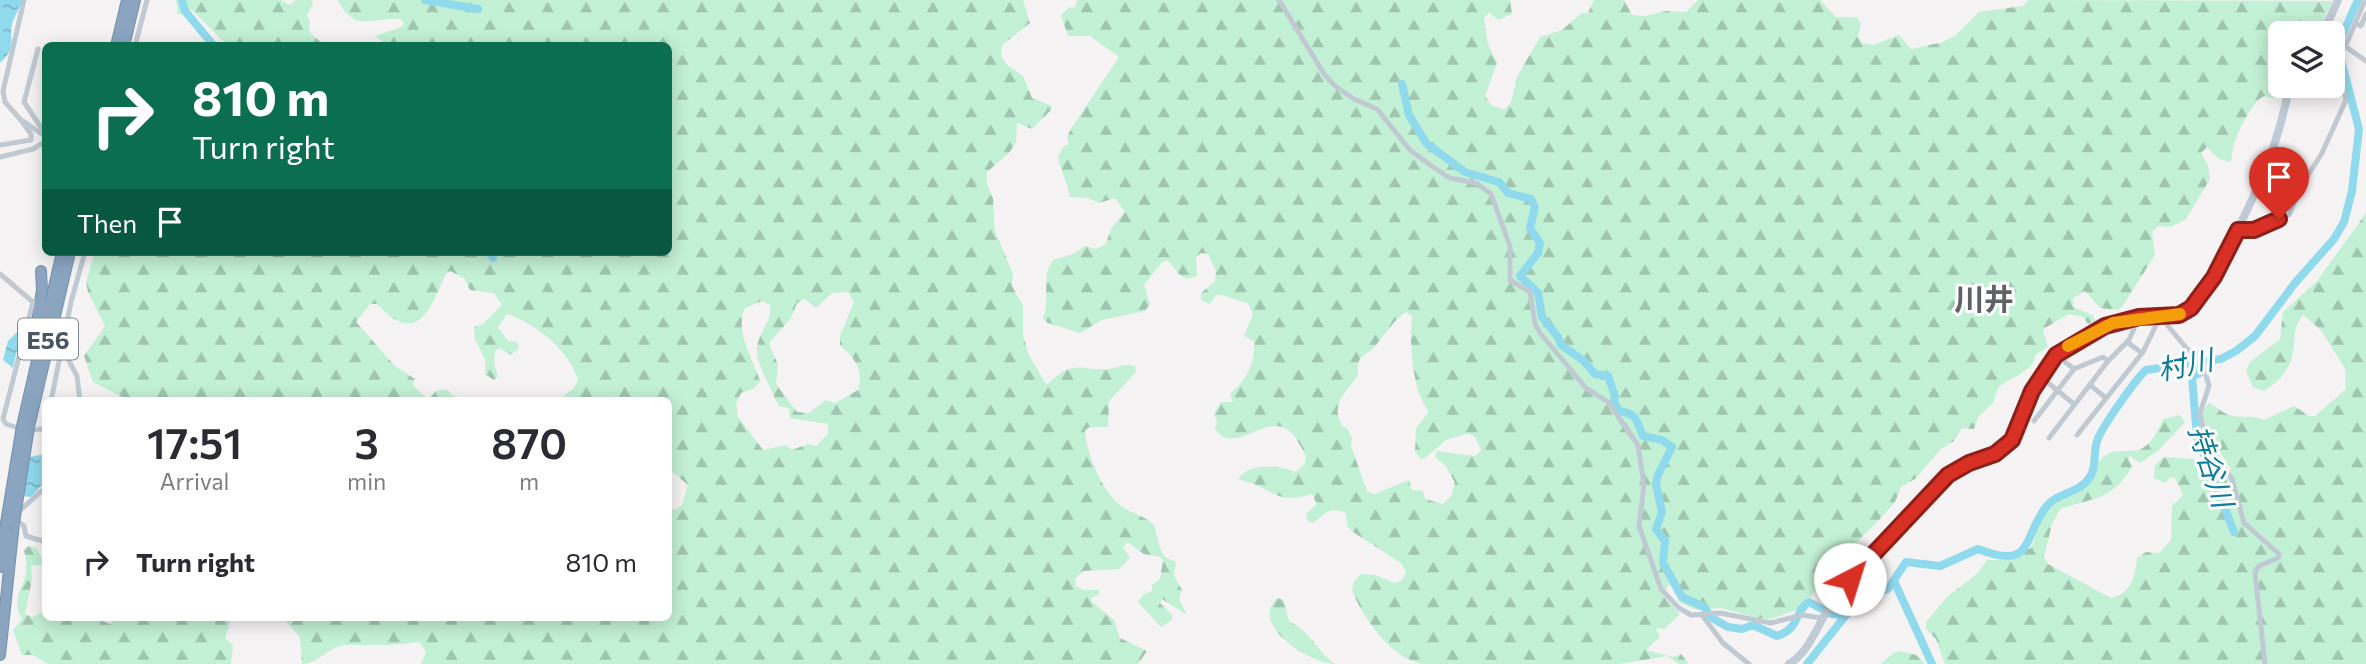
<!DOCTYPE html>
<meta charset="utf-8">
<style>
body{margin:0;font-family:Commissioner,"Noto Sans JP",sans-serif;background:#f7f7f7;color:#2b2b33;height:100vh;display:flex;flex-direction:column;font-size:26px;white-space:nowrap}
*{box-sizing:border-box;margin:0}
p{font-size:23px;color:#7c7c81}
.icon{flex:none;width:38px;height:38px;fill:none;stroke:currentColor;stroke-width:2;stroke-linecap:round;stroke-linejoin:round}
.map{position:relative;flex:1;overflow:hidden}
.sheet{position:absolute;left:42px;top:397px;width:630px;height:224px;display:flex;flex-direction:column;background:#fff;border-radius:10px;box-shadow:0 4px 18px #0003}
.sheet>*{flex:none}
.banner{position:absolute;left:42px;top:42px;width:630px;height:214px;border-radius:10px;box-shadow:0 4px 18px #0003;background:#0b6e4f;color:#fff;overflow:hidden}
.controls{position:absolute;left:2268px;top:21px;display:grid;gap:14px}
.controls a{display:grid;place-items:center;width:77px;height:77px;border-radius:10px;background:#fff;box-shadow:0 4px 18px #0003;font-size:35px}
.pin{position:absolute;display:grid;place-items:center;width:60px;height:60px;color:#fff;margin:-72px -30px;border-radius:50% 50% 50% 0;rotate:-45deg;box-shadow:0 0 7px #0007}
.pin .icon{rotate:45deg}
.me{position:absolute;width:77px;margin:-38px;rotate:40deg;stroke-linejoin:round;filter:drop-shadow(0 0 5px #0008)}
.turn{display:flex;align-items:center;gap:24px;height:147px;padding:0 35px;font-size:32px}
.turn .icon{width:91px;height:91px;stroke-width:2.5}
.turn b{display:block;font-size:49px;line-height:60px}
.then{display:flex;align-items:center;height:66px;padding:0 35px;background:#0003;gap:14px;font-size:26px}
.eta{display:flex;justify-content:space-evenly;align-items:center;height:119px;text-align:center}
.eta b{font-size:42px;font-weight:600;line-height:49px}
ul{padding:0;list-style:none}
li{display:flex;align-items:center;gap:21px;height:91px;padding:0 35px}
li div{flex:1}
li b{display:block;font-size:26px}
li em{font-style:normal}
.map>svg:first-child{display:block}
.forest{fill:url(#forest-firs);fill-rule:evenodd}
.water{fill:url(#water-ripples)}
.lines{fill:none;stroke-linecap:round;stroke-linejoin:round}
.river{stroke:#90daee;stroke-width:8}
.motorway-casing{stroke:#7690ad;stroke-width:12}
.minor{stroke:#c1cad2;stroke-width:5}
.secondary{stroke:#c1cbd6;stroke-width:8}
.motorway{stroke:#8ba5c1;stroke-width:10}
.motorway-bridge-casing{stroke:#7690ad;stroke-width:12;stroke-linecap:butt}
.motorway-bridge{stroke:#8ba5c1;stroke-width:10}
.route-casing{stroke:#8d1f18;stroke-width:18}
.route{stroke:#d93025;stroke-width:12}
.slow{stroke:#f59e0b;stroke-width:12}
.labels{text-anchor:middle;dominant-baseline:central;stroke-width:6;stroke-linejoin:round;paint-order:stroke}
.shield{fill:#fff;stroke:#808990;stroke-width:2}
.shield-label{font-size:24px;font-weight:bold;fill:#4a5661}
.water-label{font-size:28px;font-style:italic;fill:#0c7c9b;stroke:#fff}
.quarter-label{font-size:30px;font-weight:bold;fill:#5f6368;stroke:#fff}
</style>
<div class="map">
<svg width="2366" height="664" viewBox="0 0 2366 664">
<defs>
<pattern id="forest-firs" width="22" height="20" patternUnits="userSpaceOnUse" patternTransform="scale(1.75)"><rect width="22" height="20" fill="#c3f1d5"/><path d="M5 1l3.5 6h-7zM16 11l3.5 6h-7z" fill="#a0c6b0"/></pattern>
<pattern id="water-ripples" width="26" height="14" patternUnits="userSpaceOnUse" patternTransform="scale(1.75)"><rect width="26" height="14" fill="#90daee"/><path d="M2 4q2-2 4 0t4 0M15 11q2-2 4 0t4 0" fill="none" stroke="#78b4c4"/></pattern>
</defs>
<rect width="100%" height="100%" fill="#f5f3f3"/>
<!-- forest -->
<g class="forest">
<path d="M176 0H281L290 5 296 0H312L313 4 307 15 310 22C306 37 317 35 323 45H227L191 9 184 15 178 14Z"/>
<path d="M338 0H1023L1030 23 1002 45 1001 56 1007 65 1023 76 1032 98 1052 106V109L1032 129 1017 123 1016 142 1009 153 987 172V184L993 198 995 231 1013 274 1012 286 1023 306V335L1028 353 1045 383 1048 384C1074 358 1079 371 1108 369 1118 368 1125 363 1135 366L1136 372 1109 401 1108 427H1090L1085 430C1086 453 1102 491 1120 505 1131 514 1144 515 1154 525L1160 548 1165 557 1176 562 1174 576 1182 590 1179 599 1187 615 1162 599 1160 603 1172 615V620L1161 627 1138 602 1144 594 1152 591V585L1160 579 1163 560 1160 557 1144 554 1127 542 1123 547 1130 558 1119 569 1083 571 1075 579 1076 586 1083 590H1099V594L1091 598 1092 602 1114 620 1120 638 1147 651 1138 664H421L426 652 419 642C395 646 372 645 347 645 329 645 319 664 302 664L300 637 283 618H668L669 507 675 510 682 505 688 485 669 469 668 401H557L574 388 578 380C569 350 536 324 507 314L498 328 508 341 517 342 519 348 511 355 499 348 495 351 494 364 498 376 494 380 485 374V359L475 339 474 327 483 324 502 305 494 293 470 290 464 278 450 271 446 273C430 311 417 347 377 304H370L356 322 394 365 415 379 413 385 428 400 436 391 446 389 455 397V401H130L93 382 84 356 105 326 88 292 86 282 95 252H668V46L387 45 375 36 401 27 404 23 400 19C372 16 354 34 338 0ZM848 292 854 302 840 336V345C855 358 864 370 858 390L835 403 826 400 809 413 797 412 776 384 778 365 769 343 791 318 797 303 805 299 816 308 832 293ZM762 301 770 305C773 319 759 332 757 347 755 363 770 384 775 399L779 406 789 408 790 418 828 424V434L816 446 808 444 792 450 785 445 763 450 738 417 736 404 741 393 755 388 760 381C753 359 734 330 745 308Z"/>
<path d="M1077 0H1510L1512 14 1498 20 1489 12 1484 19 1488 44 1497 63 1485 96 1491 105 1504 110 1511 102 1517 77 1540 37 1562 30 1582 13H1588L1594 0H1624L1632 15 1646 16 1666 11 1686 12 1698 0H1820L1836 17H1857L1861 24 1858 36 1862 43 1873 45 1899 35 1911 49 1943 42 1956 35 1979 12 2023 6 2028 0 2333 1 2321 24 2310 33H2280V86H2284L2273 98 2264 96C2251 102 2229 146 2232 160L2229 162 2218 158 2207 147 2201 153 2208 165 2210 179 2186 219 2171 227 2159 226 2152 232 2155 255 2122 307 2118 310 2100 308 2085 291 2073 298V307L2092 315 2096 321 2088 324 2083 317 2069 314 2045 328 2043 331 2048 347 2035 355C2035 372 2009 377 1998 388L1993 403 1978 417 1974 429 1962 428 1954 441 1941 449 1915 479 1901 487 1895 502 1879 520 1827 572 1805 607 1771 619 1757 618 1721 608 1697 610 1680 603 1670 584 1662 594 1680 614 1664 629 1656 628 1660 637 1646 650 1673 657 1681 654 1689 664H1679L1667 656 1620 664H1422C1390 657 1365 620 1352 591L1354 581 1361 574 1375 575 1394 583 1402 580 1406 572 1401 563 1353 532 1347 526 1346 514C1332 504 1324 515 1313 523L1308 521 1306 514 1317 504 1312 494C1281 503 1281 496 1254 484 1249 482 1243 481 1238 479 1250 461 1280 466 1296 472L1305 464 1306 456C1301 447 1295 434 1287 429 1264 415 1234 456 1215 429L1217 422 1214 414 1221 402H1233L1230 394C1246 381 1256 363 1254 341L1244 336 1253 314 1248 303C1238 301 1225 294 1216 295L1210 304 1201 300V293L1215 281 1216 271 1208 254 1201 253 1196 257 1197 276C1180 284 1178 270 1167 260L1161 263 1144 285 1150 304 1145 311 1102 320 1080 333 1048 323 1043 319C1051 298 1040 278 1053 260L1073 254 1085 246 1096 249 1105 245 1112 227 1125 212 1115 198 1099 203 1088 198 1070 197C1067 182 1061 171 1058 157L1064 146 1069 144 1067 137 1071 129 1119 57 1090 36H1068L1061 15 1068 8 1075 7ZM1406 312 1412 316C1409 339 1412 393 1429 411L1416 428 1415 452 1421 459 1425 458 1446 440 1469 433 1476 438 1481 451 1475 456 1437 451 1435 457 1446 466 1455 483 1451 496 1443 504 1425 499 1423 491 1412 490 1409 480 1374 494 1367 491 1351 446 1352 438 1347 428 1342 426C1330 403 1345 394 1358 375 1355 353 1367 357 1376 345 1387 333 1392 321 1406 312Z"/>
<path d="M2366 213V664H1945L1936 639 1926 629V622L1948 596 1977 574 1987 560H2005L2031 548C2036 536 2040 518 2048 508 2057 495 2079 492 2092 478 2096 472 2096 464 2101 459 2122 438 2142 472 2163 419L2180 415 2185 422 2159 450 2140 463 2130 456 2128 458 2132 467C2111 501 2095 497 2060 509L2052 524 2044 557 2048 564 2111 598C2131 594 2135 577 2137 558L2146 552 2159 553 2171 540 2172 506 2183 495 2175 478 2170 477 2165 483 2154 478 2155 465 2164 457 2195 459 2219 484 2231 469 2208 434 2202 411 2209 403C2216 406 2221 412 2229 415 2241 419 2252 414 2264 420L2294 406 2309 416H2315L2346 389 2345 369 2321 330 2303 315C2284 335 2309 363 2264 391L2253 387 2246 371 2250 362 2280 339 2283 312 2317 281Z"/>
<path d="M29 546 37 548 43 561 42 565H31L32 579 25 614 32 617 45 611 46 618H94L110 624 117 618H231L225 638 233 645 231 664H48L33 655H22L13 630 22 619C7 590 34 588 24 550Z"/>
<path d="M1277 598 1284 600 1289 621C1312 633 1315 649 1335 664 1312 664 1248 626 1277 598Z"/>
<path d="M1900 651 1916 655 1925 664H1881L1893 653Z"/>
</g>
<!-- water -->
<g class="water">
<path d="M0 0H23C20 8 16 13 13 21 7 38 19 46 0 63Z"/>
<path d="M22 327 13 368 3 360 8 341Z"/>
<path d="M45 454V482L31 497 23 496 29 457Z"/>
</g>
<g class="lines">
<!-- river -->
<g class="river">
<path d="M182 0 185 11 214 46"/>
<path d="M425 0 478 9"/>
<path d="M1402 84 1409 115 1426 143 1465 172 1499 182 1508 193 1531 199 1535 207 1530 228 1540 243 1538 253 1520 276 1538 293 1542 317 1558 337 1561 345 1584 361 1595 374 1608 376 1615 396 1614 402 1619 411C1638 414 1636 421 1643 436L1662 440 1672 447 1658 475 1656 484 1662 512 1656 529 1665 541 1663 563 1682 597 1704 607 1712 618 1728 627 1742 629 1753 625 1777 636C1801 628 1794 611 1809 602L1831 614 1845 615"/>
<path d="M489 252 493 258"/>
<path d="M2198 363 2200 373 2192 377 2197 437 2234 532"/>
<path d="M1894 581 1932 664"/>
<path d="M1807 664 1862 595 1888 589 1906 562 1940 566 1978 549C2034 571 2022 538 2046 507 2057 492 2079 494 2090 477 2097 466 2093 453 2097 441 2101 428 2136 379 2146 370L2221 359 2236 351 2255 336 2295 283 2334 239 2344 222 2352 191 2359 129 2339 52 2341 38 2358 0"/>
</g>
<defs>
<g id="motorway">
<path d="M116 46 127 0"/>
<path d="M124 46 135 0"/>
<path d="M33 346 42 290 41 271"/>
<path d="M22 426 62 252"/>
<path d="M29 427 70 252"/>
<path d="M0 567 5 529"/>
<path d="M0 655 14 523"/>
</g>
</defs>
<!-- motorway casing -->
<use href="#motorway" class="motorway-casing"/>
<!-- minor -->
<g class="minor">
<path d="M1279 0 1324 74 1335 86 1354 99 1377 109 1410 150 1433 167 1450 178 1476 183 1491 194 1510 246V280L1530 292 1535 324 1540 333 1586 388 1608 402 1638 445 1644 485 1639 526 1661 589 1679 608 1691 615 1720 613 1771 623 1802 615 1821 618"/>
<path d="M2329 20 2336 40 2366 61"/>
<path d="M2355 23 2361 26 2366 14"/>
<path d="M135 46 147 0"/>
<path d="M2345 47 2365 0"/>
<path d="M38 49 24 102 46 135"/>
<path d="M20 119 5 102 3 91 24 0"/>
<path d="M0 145 31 140V134L20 119 42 134"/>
<path d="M0 157 33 149 46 141"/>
<path d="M2238 230H2254L2289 215 2300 188 2322 153 2346 100 2333 47"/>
<path d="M0 274 33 302 3 419 6 424 24 430 46 429"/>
<path d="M2164 317 2168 326 2188 350 2200 353 2209 386 2200 413 2206 441 2232 479 2244 523 2279 554 2278 558 2259 566 2255 572 2265 664"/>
<path d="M2127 342 2142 353"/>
<path d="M61 346 77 376 80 401"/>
<path d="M2056 355 2074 369"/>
<path d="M2041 377 2074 404"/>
<path d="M2090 385 2106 398"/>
<path d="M51 401 71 302 85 252"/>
<path d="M2034 421 2074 369 2103 357 2108 361"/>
<path d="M2077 435 2143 352 2160 317"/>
<path d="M2049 438 2108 361 2129 340 2139 317"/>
<path d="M16 514 46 487"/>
<path d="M15 519 24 526 26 536 46 542"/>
<path d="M1702 615 1723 643 1749 664"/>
</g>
<!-- secondary -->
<g class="secondary">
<path d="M2317 33 2329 20 2338 0"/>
<path d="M1789 664C1811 651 1819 620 1834 600 1868 556 1907 511 1948 474 1967 458 1997 461 2013 440 2031 414 2031 379 2056 355 2076 336 2108 322 2136 318 2164 313 2183 319 2202 294 2215 278 2224 258 2233 239 2258 189 2280 141 2289 86"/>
</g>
<!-- motorway -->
<use href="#motorway" class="motorway"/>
<defs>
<g id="motorway-bridge">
<path d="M14 523 29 427"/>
<path d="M5 529 22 426"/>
</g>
</defs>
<!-- motorway-bridge casing -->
<use href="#motorway-bridge" class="motorway-bridge-casing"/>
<!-- motorway-bridge -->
<use href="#motorway-bridge" class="motorway-bridge"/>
</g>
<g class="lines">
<defs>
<path id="route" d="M1850 579 1948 475 1969 463 1995 454 2012 440 2032 391 2056 355 2105 326 2139 317 2179 315 2191 308 2214 277 2238 230H2254L2279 219"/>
</defs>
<!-- route casing -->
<use href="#route" class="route-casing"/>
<!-- route -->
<use href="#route" class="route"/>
<!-- slow -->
<path class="slow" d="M2068 346 2113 323 2180 314"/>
</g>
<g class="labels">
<!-- shield labels -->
<rect class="shield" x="18" y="318.5" width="60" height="41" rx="5"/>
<g class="shield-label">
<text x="48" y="339">E56</text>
</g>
<!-- water labels -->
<g class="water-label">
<text transform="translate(2185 364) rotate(-12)">村川</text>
<text transform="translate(2212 466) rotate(72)">持谷川</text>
</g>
<!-- quarter labels -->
<g class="quarter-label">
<text x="1984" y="297">川井</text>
</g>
</g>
</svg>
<div class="controls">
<a><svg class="icon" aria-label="layers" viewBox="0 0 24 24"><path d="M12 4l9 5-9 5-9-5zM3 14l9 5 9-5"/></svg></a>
</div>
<div class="pin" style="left:2279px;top:219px;background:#d93025"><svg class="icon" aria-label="arrive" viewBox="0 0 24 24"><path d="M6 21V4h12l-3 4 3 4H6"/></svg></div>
<svg class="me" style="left:1850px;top:579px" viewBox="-20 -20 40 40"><circle r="19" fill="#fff"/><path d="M0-13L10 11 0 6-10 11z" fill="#d93025"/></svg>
<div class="banner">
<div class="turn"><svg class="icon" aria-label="right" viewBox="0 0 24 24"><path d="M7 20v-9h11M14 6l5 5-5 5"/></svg><div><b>810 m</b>Turn right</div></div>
<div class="then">Then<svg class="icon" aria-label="arrive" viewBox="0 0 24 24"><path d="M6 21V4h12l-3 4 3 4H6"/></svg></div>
</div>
<section class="sheet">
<div class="eta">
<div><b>17:51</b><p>Arrival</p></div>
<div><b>3</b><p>min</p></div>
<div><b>870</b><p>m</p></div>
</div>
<ul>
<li><svg class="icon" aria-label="right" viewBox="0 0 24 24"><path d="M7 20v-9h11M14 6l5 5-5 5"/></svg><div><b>Turn right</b></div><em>810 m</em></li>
</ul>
</section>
</div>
